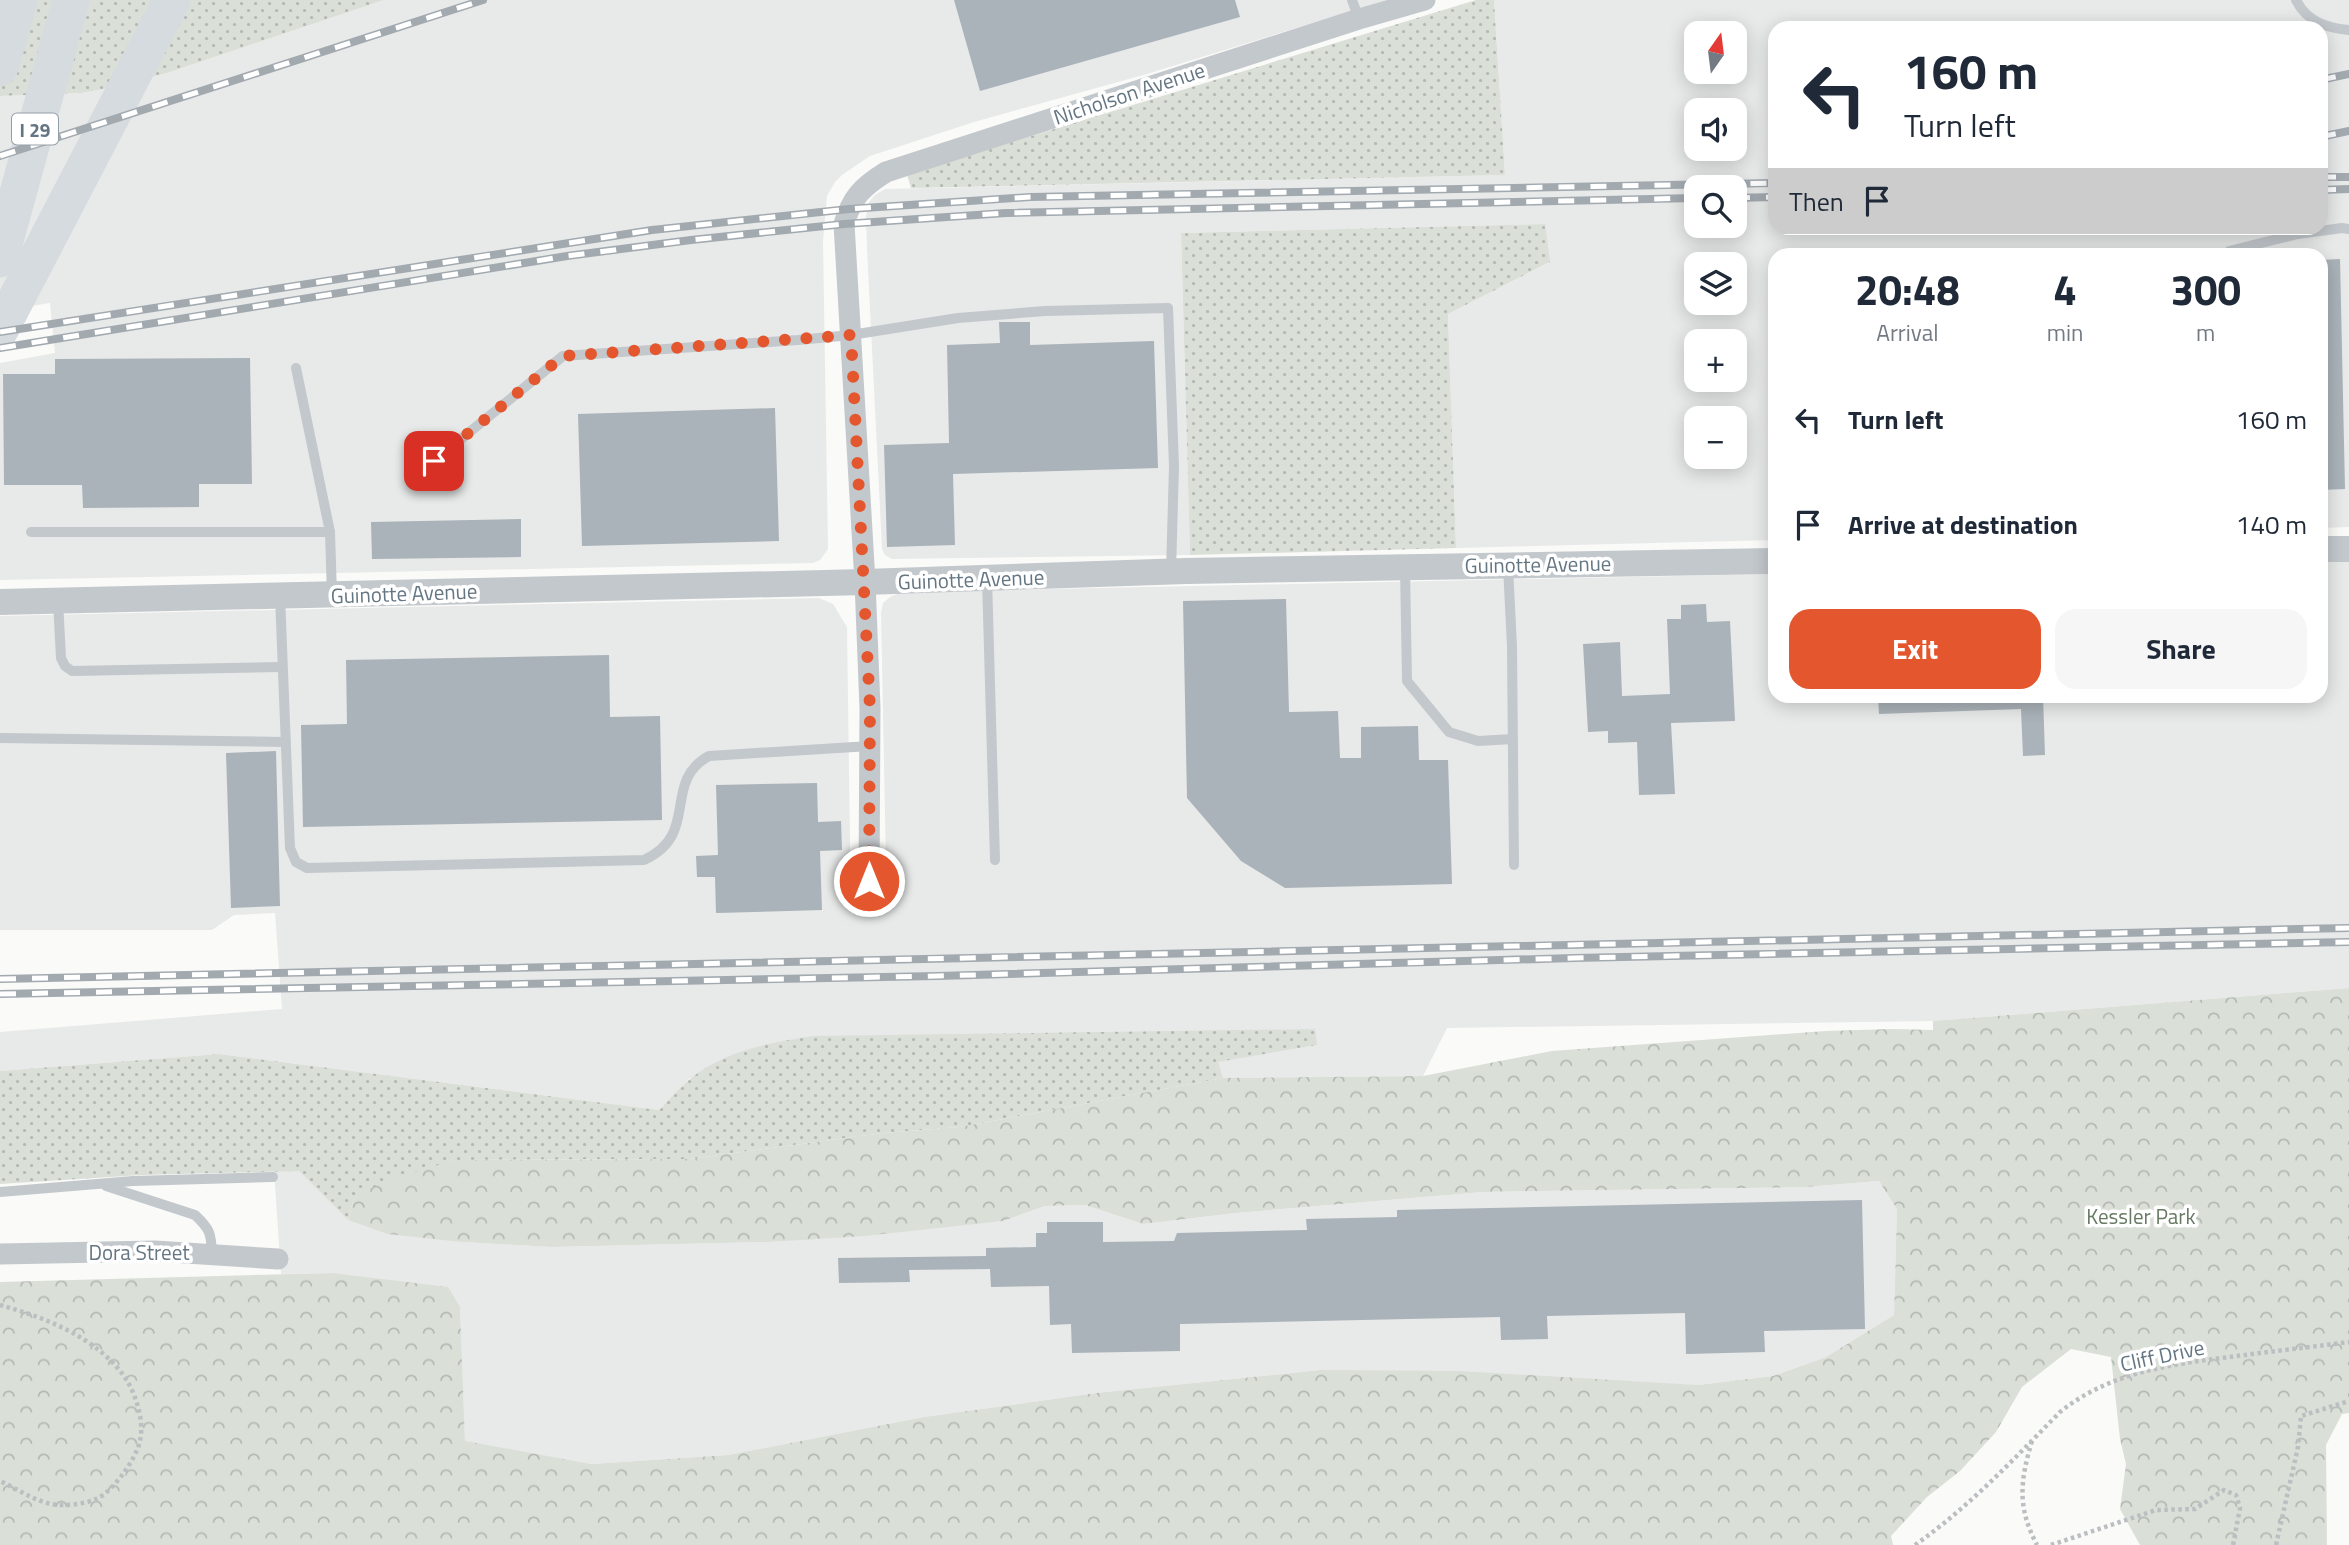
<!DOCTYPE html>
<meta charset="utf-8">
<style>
body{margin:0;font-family:"Titillium Web",sans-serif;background:#f6f6f7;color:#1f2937;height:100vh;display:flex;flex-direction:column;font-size:26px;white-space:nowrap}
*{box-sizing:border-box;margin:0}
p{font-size:23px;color:#747a83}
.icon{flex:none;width:38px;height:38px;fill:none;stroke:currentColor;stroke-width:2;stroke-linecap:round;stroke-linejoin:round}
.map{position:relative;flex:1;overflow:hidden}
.sheet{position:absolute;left:1768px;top:248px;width:560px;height:455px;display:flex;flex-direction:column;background:#fff;border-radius:21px;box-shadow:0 4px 18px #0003}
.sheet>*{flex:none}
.guide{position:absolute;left:1768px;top:21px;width:560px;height:214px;border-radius:21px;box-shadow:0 4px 18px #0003;background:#fff;color:#1f2937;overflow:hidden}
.needle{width:46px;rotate:14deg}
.fabs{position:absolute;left:1684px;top:21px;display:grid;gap:14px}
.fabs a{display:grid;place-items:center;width:63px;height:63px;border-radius:14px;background:#fff;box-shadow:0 4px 18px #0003;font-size:35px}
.pin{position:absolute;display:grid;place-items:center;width:60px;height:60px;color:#fff;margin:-30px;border-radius:14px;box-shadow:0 4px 10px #0006}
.me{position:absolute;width:77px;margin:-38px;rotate:0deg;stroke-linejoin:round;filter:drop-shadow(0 0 5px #0008)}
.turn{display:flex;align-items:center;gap:24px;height:147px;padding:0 21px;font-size:32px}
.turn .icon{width:91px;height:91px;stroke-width:2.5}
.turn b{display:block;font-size:49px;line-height:60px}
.then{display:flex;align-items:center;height:66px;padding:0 21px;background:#0003;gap:14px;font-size:26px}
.eta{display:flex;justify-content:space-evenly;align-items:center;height:119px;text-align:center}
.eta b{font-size:42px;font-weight:700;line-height:49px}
.cta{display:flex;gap:14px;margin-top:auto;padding:14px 21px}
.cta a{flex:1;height:80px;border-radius:21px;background:#e4572e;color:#fff;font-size:28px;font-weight:700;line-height:80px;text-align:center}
.cta a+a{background:#f6f6f7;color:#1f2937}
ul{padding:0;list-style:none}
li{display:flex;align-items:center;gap:21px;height:105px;padding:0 21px}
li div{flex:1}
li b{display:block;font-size:26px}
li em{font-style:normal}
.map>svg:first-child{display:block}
.built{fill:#e8e9e9;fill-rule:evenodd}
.grass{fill:url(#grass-dots)}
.forest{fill:url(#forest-crowns)}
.building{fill:#aab3b9}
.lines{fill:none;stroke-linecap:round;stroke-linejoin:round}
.path{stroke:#bbbfc2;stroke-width:4.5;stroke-dasharray:3.5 3.5;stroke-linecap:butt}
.service{stroke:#c3c8cc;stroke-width:10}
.minor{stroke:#c3c8cc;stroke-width:21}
.tertiary{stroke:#c3c8cc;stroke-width:26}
.motorway{stroke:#d6dbdf;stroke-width:37}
.rail-casing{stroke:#a2aab0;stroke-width:8}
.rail{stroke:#fff;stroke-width:5;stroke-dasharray:16;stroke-linecap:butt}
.route{stroke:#e4572e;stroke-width:12;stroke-dasharray:0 21.6}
.labels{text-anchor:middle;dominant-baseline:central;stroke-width:7;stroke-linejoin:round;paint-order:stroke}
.shield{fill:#fff;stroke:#939fa8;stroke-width:2}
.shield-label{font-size:19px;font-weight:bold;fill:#657683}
.street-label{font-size:21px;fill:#657683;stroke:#fff}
.park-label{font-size:21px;fill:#687a64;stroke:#fff}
</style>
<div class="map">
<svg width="2349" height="1545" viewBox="0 0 2349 1545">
<defs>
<pattern id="grass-dots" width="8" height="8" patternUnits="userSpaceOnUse" patternTransform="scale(1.75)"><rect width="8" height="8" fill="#dadfd7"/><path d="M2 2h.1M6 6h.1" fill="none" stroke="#b4b9b4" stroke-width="1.8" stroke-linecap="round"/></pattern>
<pattern id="forest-crowns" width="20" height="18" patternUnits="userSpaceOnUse" patternTransform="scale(1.75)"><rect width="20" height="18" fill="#dadfd7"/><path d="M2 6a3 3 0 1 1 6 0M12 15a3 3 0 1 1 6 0" fill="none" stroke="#b4b9b4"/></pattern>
</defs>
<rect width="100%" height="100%" fill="#fafaf8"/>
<!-- built -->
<g class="built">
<path d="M384 0H1387L1147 74 974 122 870 156 842 175 835 182 827 196 823 241 828 549 820 560 813 563 0 580V363L55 353 50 303 0 311V96L82 93 108 88 167 73Z"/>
<path d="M1494 0H2349V527L2321 528 2320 256H1774V540L1456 548 1448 314 1549 263 1545 224 1181 233 1190 555 892 559 885 555 882 549 867 249 866 216 869 202 875 195 885 189 1505 175ZM1774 28H2320V228H1774ZM1696 33H1734V72H1696ZM1696 110H1734V149H1696ZM1696 187H1734V226H1696ZM1696 264H1734V303H1696ZM1696 341H1734V380H1696ZM1696 418H1734V457H1696Z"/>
<path d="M2321 562H2349V988L1933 1021 1447 1028 1423 1076 1223 1078 1217 1062 1316 1045 690 1078 659 1110 219 1054 0 1071V1032L282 1009 275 913 234 915 212 930H0V616L819 598 833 604 847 627 851 914 887 913 881 613 883 603 890 597 901 592 1774 574V696H2320Z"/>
<path d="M274 1171H299L348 1220 461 1242 551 1247 769 1242 1003 1221 1045 1206 1085 1205 1143 1224 1236 1213 1483 1192 1805 1187 1879 1181 1897 1209 1894 1315 1826 1357 1773 1376 1698 1385 1320 1370 1096 1393 924 1417 728 1455 591 1464 465 1442 460 1307 332 1273 281 1274Z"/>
</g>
<!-- grass -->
<g class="grass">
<path d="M0 0H384L167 73 108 88 82 93 0 96Z"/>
<path d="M1476 0H1494L1505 175 911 188 907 174Z"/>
<path d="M1545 224 1550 262 1448 314 1456 548 1190 555 1181 233Z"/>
<path d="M1315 1029 1317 1045 1218 1062 1223 1078 960 1127 883 1133 689 1159 455 1160 354 1198 348 1220 299 1171 142 1175 0 1184V1071L219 1054 659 1110C669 1100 679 1088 690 1079 725 1050 770 1043 813 1036Z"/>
</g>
<!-- forest -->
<path class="forest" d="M2349 988V1413L2342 1414 2326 1445 2327 1545H2140L2120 1509 2126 1464 2120 1439 2111 1357 2071 1349 2022 1387 1996 1432 1960 1471 1927 1497 1891 1536 1893 1545H0V1282L332 1273 448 1287 460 1307 465 1441 591 1464 728 1455 924 1417 1096 1393 1320 1370 1459 1371 1698 1385 1773 1376 1826 1357 1894 1315 1897 1209 1879 1181 1805 1187 1483 1192 1236 1213 1143 1224 1085 1205 1045 1206 1003 1221 864 1236 769 1242 551 1247 461 1242 388 1234 348 1220 354 1198 384 1181 455 1160 689 1159 883 1133 960 1127 1223 1078 1423 1076 1552 1051 1826 1031 1893 1029 1933 1030V1021Z"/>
<!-- building -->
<g class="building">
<path d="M954 0H1235L1240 17 980 91Z"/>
<path d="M2340 259 2345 489 2320 490V260Z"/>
<path d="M999 322H1030V345L1154 341 1158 468 953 474 955 545 887 547 884 445 949 443 947 345 1000 343Z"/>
<path d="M250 358 252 484H199V507L83 508 82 485H4L3 374H55V359Z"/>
<path d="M775 408 779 541 582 546 578 414Z"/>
<path d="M521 519V557L372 559 371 522Z"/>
<path d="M1286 599 1289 712 1338 711 1340 758H1361V727L1418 726 1419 760H1448L1452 884 1285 888 1241 861 1187 798 1183 601Z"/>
<path d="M1706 604 1707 622 1730 621 1735 721 1671 723 1675 794 1639 795 1637 742 1608 743V731L1588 732 1583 644 1620 642 1622 696 1670 694 1667 619H1681V605Z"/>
<path d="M609 655 610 717 660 716 662 820 303 827 301 725 347 724 346 660Z"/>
<path d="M1878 696H2043L2045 755 2023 756 2021 709 1879 714Z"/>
<path d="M276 751 280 906 231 908 226 753Z"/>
<path d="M817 783 818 822 841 821 842 850 820 851 822 910 716 913 715 877H697L696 856 718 855 716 785Z"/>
<path d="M1862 1200 1865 1329 1764 1331 1765 1352 1686 1354 1685 1313 1547 1316 1548 1339 1501 1340 1500 1317 1180 1324V1351L1072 1353 1071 1324 1050 1325 1049 1286 991 1287 990 1269 909 1270 910 1282 839 1283 838 1258 986 1256V1248L1036 1247V1233H1047V1222H1103V1242L1174 1241 1177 1233 1307 1230 1306 1219 1397 1217V1210Z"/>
</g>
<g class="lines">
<!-- path -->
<g class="path">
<path d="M0 1305C43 1317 91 1335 120 1371 134 1387 145 1419 140 1441 137 1453 130 1464 123 1474 116 1483 106 1495 96 1499 88 1503 73 1505 64 1505 41 1506 20 1490 0 1481"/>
<path d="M2032 1441C2020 1481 2017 1507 2037 1545"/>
<path d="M1915 1545C1969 1507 2014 1459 2060 1412 2111 1371 2174 1364 2237 1356 2274 1351 2312 1347 2349 1342"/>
<path d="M2051 1545 2156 1510 2195 1509 2224 1490 2236 1495 2240 1508 2233 1545"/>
<path d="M2276 1545 2298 1447 2301 1416 2349 1401"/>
</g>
<!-- service -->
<g class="service">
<path d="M1352 0 1359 19"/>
<path d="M2296 0C2307 22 2327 28 2349 30"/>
<path d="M2226 256 2229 251 2298 234 2342 228 2349 229"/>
<path d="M296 368 330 532"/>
<path d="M434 461 563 356 798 340 851 335 958 318 1045 311 1168 308 1174 466 1171 572"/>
<path d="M31 532H330L332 595"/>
<path d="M1405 567 1407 681 1449 732 1478 741 1513 739"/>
<path d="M1508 567 1512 646 1514 865"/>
<path d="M987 578 995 860"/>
<path d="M280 596 290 848 296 862 307 868 644 860C701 834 661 782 709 756L870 746"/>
<path d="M58 601 61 658 65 666 72 671 281 667"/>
<path d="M0 738 285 742"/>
<path d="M106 1186 195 1215C210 1229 211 1233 212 1253"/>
<path d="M0 1192 133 1181 273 1177"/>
</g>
<!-- minor -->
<g class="minor">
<path d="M869 881 870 708 865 582 844 224C852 197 862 187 886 172L1359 19 1425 0"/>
<path d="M0 1254 155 1251 278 1259"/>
</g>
<!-- tertiary -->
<g class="tertiary">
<path d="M2320 549H2349"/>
<path d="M0 602 865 582 1186 571 1774 561"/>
</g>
<!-- motorway -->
<g class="motorway">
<path d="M0 67 19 0"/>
<path d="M0 259 71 0"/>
<path d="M0 330 172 0"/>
</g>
<defs>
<g id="rail">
<path d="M2320 80 2349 74"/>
<path d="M2320 137 2349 131"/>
<path d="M0 156 483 0"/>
<path d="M2320 177H2349"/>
<path d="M2320 190 2349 189"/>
<path d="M1734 198 1774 197"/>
<path d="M0 332 652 230 849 209 1030 197 1774 183"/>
<path d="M0 348 567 256 691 240 844 224 1006 213 1696 198"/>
<path d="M0 979 2349 928"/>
<path d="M0 994 937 976 1574 958 2349 942"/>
</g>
</defs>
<!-- rail casing -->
<use href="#rail" class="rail-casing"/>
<!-- rail -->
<use href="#rail" class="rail"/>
</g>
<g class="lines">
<!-- route -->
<path class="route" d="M434 461 563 356 851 335 870 708 869 881"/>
</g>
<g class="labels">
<!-- shield labels -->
<rect class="shield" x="12" y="113.5" width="46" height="31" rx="5"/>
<g class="shield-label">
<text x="35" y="129">I 29</text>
</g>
<!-- street labels -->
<g class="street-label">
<text transform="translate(1129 93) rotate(-18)">Nicholson Avenue</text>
<text transform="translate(1538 564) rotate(-1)">Guinotte Avenue</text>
<text transform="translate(971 579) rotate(-2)">Guinotte Avenue</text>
<text transform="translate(404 593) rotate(-2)">Guinotte Avenue</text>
<text x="139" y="1252">Dora Street</text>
<text transform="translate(2162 1355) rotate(-12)">Cliff Drive</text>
</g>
<!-- park labels -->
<g class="park-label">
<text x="2141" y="1216">Kessler Park</text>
</g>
</g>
</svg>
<div class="fabs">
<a><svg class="needle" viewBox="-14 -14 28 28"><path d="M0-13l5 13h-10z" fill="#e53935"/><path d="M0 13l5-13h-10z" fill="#747a83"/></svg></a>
<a><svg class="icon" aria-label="sound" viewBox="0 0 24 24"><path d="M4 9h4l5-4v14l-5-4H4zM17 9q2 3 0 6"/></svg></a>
<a><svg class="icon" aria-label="search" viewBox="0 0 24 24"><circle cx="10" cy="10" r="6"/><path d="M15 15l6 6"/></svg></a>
<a><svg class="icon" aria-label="layers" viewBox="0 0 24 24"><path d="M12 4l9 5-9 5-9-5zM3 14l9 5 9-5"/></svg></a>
<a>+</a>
<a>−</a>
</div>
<div class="pin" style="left:434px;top:461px;background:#d93025"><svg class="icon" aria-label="arrive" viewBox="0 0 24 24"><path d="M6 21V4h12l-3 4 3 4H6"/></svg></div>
<svg class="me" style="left:869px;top:881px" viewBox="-20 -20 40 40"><circle r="17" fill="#e4572e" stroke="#fff" stroke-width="3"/><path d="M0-11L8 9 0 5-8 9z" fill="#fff"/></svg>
<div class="guide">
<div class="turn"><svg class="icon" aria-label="left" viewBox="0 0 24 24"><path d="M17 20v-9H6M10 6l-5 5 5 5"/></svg><div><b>160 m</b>Turn left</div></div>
<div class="then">Then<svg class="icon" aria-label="arrive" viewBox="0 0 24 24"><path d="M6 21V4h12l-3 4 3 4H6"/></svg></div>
</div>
<section class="sheet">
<div class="eta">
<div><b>20:48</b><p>Arrival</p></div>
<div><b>4</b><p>min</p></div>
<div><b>300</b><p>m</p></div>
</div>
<ul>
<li><svg class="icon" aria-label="left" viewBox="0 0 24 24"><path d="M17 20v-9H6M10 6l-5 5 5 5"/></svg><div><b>Turn left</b></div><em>160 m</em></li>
<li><svg class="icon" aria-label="arrive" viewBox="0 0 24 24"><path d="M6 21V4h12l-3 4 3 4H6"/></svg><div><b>Arrive at destination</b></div><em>140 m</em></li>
</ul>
<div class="cta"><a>Exit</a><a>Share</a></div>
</section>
</div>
